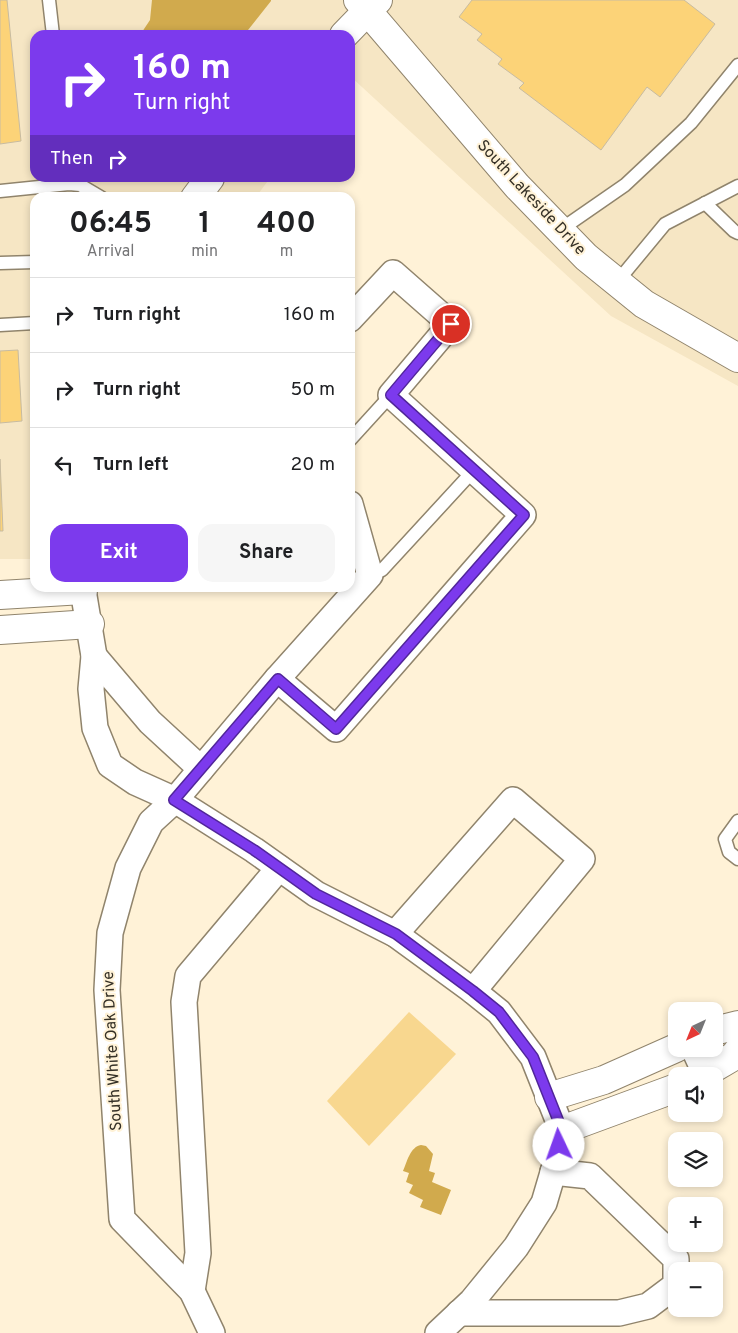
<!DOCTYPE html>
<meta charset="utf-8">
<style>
body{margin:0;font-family:Overpass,sans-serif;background:#f6f6f6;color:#202124;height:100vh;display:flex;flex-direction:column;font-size:19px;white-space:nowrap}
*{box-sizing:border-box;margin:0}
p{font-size:16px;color:#757577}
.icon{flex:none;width:28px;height:28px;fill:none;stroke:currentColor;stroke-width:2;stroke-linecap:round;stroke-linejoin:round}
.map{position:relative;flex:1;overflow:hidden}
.side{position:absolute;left:30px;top:192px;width:325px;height:400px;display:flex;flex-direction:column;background:#fff;border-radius:15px;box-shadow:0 2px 8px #0003}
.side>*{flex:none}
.top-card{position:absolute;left:30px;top:30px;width:325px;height:152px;border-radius:15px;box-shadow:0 2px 8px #0003;background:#7c3aed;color:#fff;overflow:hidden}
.needle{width:32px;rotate:223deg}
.buttons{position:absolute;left:668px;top:1002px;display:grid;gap:10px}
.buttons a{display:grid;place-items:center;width:55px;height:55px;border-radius:10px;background:#fff;box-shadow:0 2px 8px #0003;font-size:25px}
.pin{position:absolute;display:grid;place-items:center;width:42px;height:42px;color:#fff;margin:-21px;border:2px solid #fff;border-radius:50%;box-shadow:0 1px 5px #0007}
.me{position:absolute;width:55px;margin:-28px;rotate:357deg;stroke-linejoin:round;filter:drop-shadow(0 0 4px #0008)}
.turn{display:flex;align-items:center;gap:18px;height:105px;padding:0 20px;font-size:22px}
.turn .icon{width:65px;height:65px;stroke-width:2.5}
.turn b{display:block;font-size:35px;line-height:42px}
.then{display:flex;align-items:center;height:48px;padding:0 20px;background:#0003;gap:10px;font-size:19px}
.eta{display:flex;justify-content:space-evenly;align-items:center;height:85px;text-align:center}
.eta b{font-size:30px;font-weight:700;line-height:35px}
.primary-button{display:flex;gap:10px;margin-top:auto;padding:10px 20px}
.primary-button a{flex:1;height:58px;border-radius:15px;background:#7c3aed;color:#fff;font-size:20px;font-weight:700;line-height:58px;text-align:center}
.primary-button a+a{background:#f6f6f6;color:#202124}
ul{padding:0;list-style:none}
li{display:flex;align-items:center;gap:15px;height:75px;padding:0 20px;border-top:1px solid #e0e0e0}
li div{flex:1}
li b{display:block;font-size:19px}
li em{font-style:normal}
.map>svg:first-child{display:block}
.built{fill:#f6e6c4}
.green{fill:#f8d78f}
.water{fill:#d1aa4d}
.building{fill:#fcd378;stroke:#c7bba1}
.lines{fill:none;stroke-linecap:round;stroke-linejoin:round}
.lane-casing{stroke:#90846c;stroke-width:15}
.street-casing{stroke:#90846c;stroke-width:28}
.secondary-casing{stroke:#90846c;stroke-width:30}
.lane{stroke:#fff;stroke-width:12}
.street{stroke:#fff;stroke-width:25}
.secondary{stroke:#fff;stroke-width:28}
.route-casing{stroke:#51269a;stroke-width:12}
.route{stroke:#7c3aed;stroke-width:9}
.labels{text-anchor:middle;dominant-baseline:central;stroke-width:4;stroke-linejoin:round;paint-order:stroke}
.street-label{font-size:16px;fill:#353026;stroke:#fff2d7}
</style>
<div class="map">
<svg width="738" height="1333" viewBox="0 0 738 1333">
<rect width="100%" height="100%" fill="#fff2d7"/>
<!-- built -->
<path class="built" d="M0 0H738V386L611 316 350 76V35H35V178H270L256 197 35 198V559H0Z"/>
<!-- green -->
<path class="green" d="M409 1012 456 1054 369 1146 327 1101Z"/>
<!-- water -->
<g class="water">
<path d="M152 0H271V1L244 35H140L150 20Z"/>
<path d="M421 1145 426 1146 433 1154 429 1171 435 1173 432 1182 451 1190 441 1215 420 1207 423 1200 409 1193 413 1185 406 1182 409 1173 403 1171C407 1162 410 1147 421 1145Z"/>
</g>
<!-- building -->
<g class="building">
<path d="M0 0H7L21 141 0 144Z"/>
<path d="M472 0H684L715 24 660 97 647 87 601 150 519 88 524 83 498 64 502 59 477 40 482 34 459 17Z"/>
<path d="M18 350 22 421 0 423V351Z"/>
<path d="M0 459 3 531H0Z"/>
</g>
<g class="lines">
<defs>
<g id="lane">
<path d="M49 0 53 35"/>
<path d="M0 191 69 184 80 185 102 198"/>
<path d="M705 203 734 231 738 233"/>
<path d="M560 230 625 185 691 123 738 65"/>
<path d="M0 263 35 262"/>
<path d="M617 282 665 224 738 186"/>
<path d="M0 325 35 323"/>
<path d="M350 440 391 395"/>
<path d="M370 575 382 570 474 470"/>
<path d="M738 821 725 839 729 852 738 859"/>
</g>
<g id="street">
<path d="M350 319 393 273 451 324 391 395 523 515 336 729 277 679 370 575 350 504"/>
<path d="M83 590 94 656 91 689 95 728 110 765 135 782 175 800 254 850 316 894 395 934 473 991 499 1012 533 1057 562 1130 557 1159 544 1203 516 1247 472 1301 438 1333"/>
<path d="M94 656 150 722 201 769"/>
<path d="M395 934 513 800 582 859 473 991"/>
<path d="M694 1049 705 1073"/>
<path d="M192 1291 198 1253 184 1002 188 976 279 868"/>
<path d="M459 1313H619L648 1306 676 1285V1259L590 1176 553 1172"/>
<path d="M212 1333 192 1291 122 1219 107 990 110 933 128 868 151 822 175 800 277 679"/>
</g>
<g id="secondary">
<path d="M358 0 517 186 586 257 644 304 738 358"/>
<path d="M344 35 378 0"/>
<path d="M195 198 210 178"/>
<path d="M0 595 83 590V588"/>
<path d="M0 630 90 624"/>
<path d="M714 1031 738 1025"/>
<path d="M700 1076 734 1056 738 1051"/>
<path d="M549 1097 604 1080 676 1048"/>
<path d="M562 1130 676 1088"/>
</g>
</defs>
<!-- lane casing -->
<use href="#lane" class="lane-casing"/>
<!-- street casing -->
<use href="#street" class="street-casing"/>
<!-- secondary casing -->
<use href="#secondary" class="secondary-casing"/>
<!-- lane -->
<use href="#lane" class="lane"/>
<!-- street -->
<use href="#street" class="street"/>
<!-- secondary -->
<use href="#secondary" class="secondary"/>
</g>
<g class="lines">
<defs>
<path id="route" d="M451 324 391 395 524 515 336 729 278 679 174 800 254 850 316 894 396 934 473 991 499 1012 533 1057 562 1130 559 1145"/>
</defs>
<!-- route casing -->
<use href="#route" class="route-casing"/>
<!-- route -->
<use href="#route" class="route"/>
</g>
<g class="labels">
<!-- street labels -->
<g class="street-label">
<text transform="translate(531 198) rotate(47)">South Lakeside Drive</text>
<text transform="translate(113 1051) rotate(-93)">South White Oak Drive</text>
</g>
</g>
</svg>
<div class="buttons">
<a><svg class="needle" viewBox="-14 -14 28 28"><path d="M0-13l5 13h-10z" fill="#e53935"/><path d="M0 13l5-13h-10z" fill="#757577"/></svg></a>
<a><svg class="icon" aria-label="sound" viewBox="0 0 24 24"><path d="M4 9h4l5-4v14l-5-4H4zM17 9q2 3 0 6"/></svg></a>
<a><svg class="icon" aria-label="layers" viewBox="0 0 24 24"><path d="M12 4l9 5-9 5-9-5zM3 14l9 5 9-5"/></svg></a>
<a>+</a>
<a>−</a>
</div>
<div class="pin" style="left:451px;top:324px;background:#d93025"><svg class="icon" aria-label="arrive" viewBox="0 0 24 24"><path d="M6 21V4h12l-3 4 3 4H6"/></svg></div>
<svg class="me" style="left:559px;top:1145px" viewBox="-20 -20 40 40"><circle r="19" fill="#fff"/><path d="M0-13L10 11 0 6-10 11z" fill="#7c3aed"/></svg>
<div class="top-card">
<div class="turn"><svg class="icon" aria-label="right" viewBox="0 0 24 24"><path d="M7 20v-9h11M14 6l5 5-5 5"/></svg><div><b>160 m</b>Turn right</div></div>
<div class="then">Then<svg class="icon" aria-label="right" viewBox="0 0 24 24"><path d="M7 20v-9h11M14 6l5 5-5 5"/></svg></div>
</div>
<section class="side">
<div class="eta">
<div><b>06:45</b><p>Arrival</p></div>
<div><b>1</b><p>min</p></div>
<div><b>400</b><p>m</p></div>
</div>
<ul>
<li><svg class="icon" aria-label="right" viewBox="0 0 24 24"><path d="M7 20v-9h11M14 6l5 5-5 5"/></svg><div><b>Turn right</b></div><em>160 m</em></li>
<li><svg class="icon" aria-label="right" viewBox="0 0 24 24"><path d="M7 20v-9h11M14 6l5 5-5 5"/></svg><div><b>Turn right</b></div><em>50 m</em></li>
<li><svg class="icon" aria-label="left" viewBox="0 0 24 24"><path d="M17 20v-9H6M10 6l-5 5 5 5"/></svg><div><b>Turn left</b></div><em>20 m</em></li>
</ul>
<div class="primary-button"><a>Exit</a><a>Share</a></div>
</section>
</div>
